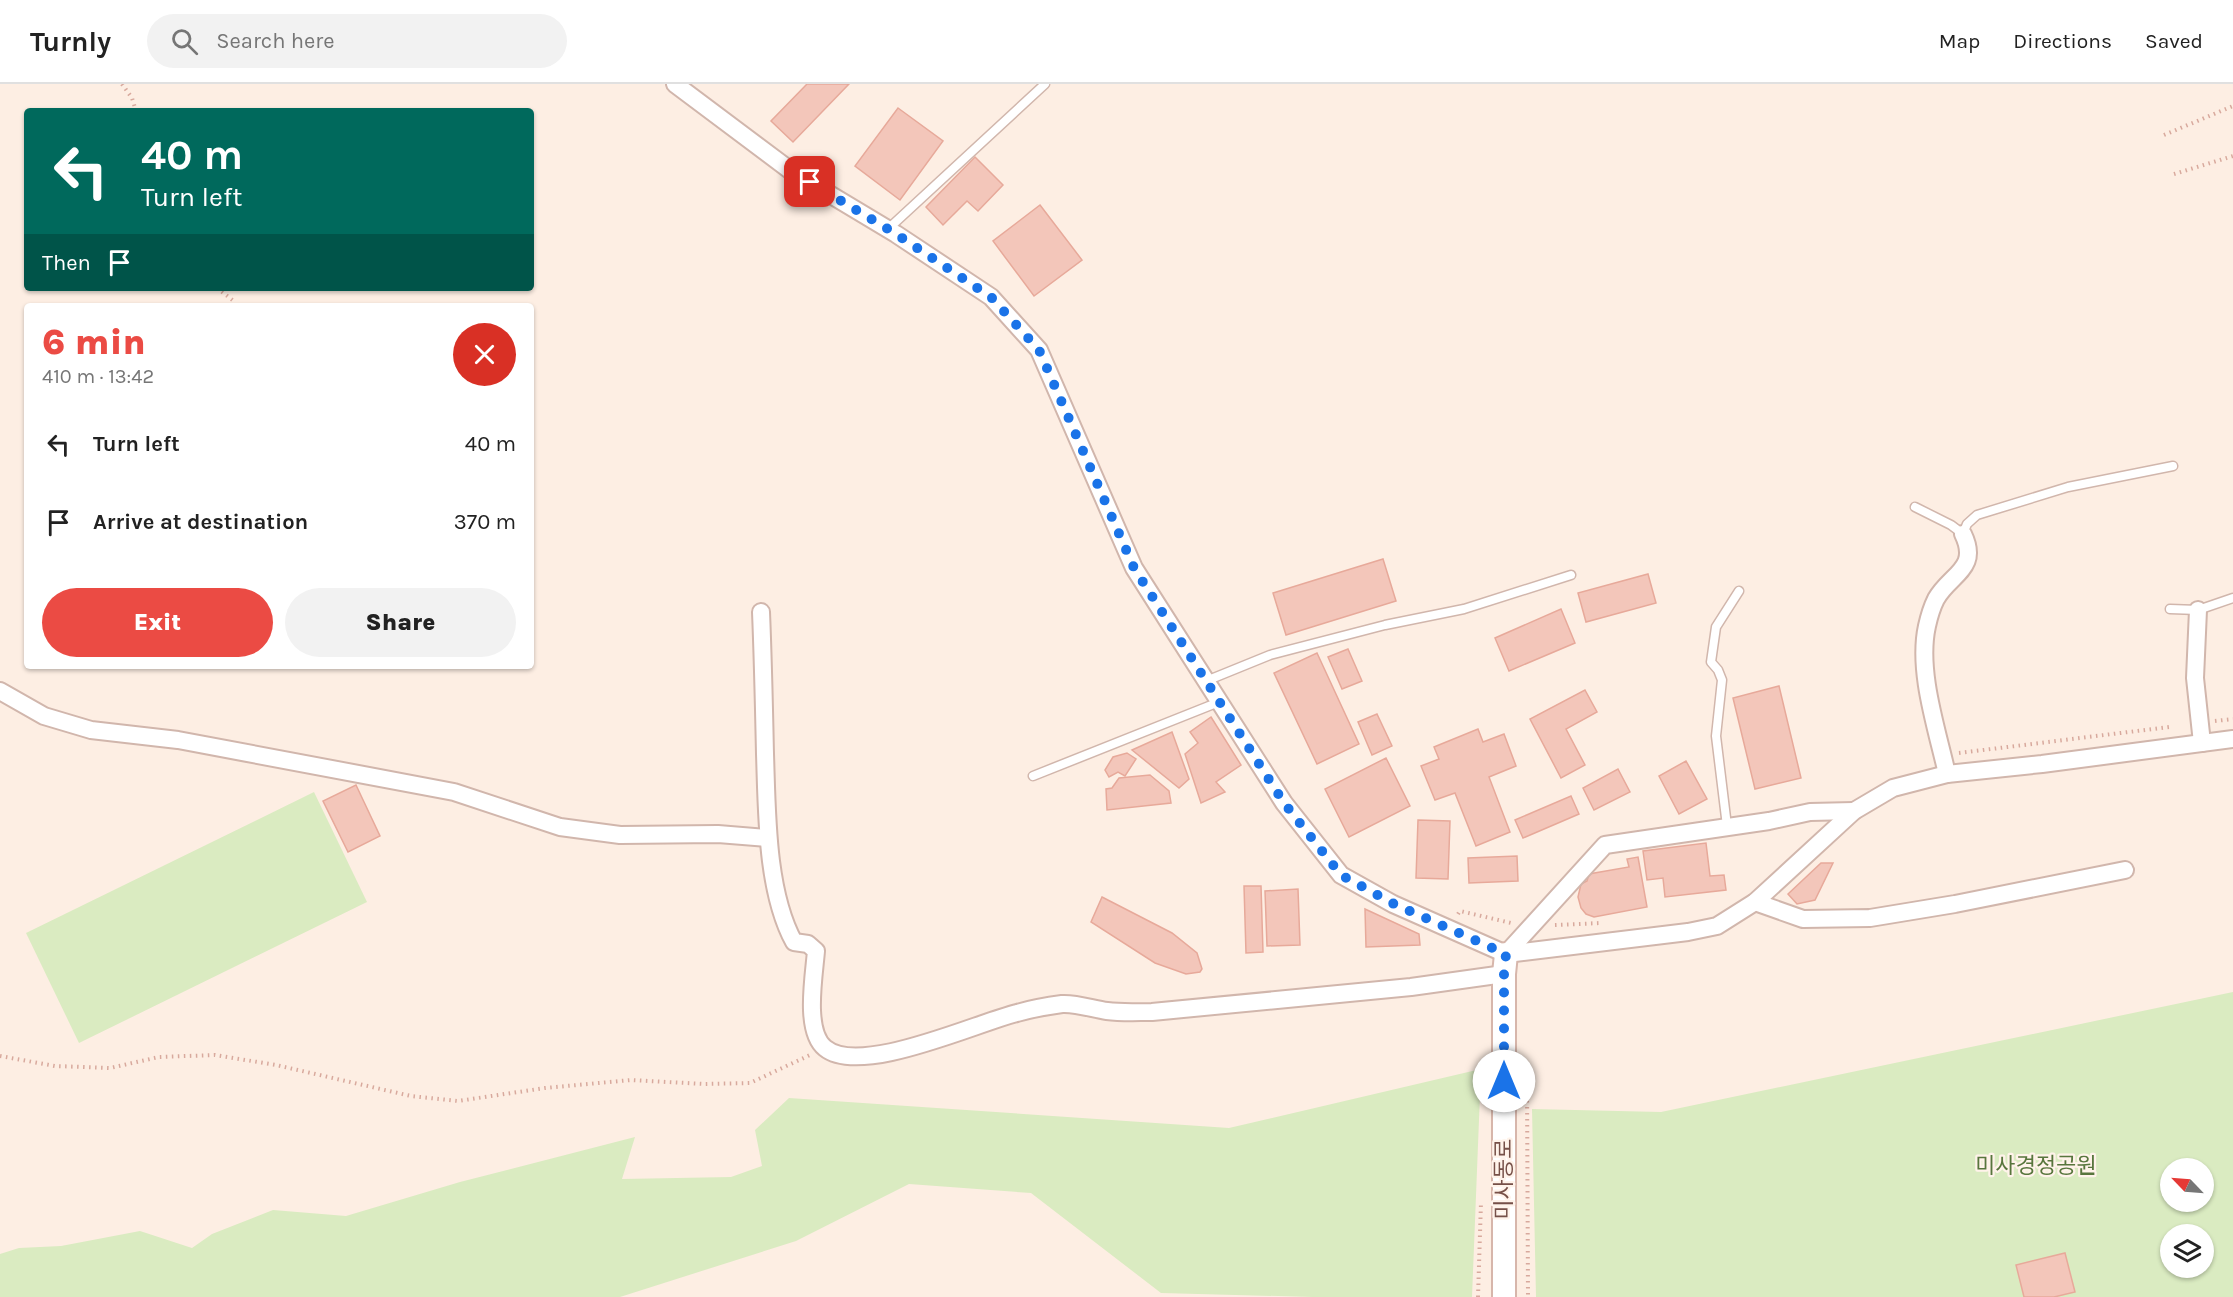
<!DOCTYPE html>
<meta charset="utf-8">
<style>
body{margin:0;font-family:Karla,"Noto Sans KR",sans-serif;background:#f2f2f2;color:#222;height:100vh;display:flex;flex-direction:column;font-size:22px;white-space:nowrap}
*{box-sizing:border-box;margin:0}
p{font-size:20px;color:#767676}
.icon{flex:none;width:33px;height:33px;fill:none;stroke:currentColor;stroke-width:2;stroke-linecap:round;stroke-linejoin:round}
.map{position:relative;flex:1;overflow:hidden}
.panel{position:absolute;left:24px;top:219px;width:510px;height:366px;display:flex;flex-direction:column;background:#fff;border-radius:6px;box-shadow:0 2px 4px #0004}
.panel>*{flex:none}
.banner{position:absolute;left:24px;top:24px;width:510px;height:183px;border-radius:6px;box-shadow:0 2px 4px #0004;background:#00695c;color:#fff;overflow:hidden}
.needle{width:39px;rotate:295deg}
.controls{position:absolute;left:2160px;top:1074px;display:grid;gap:12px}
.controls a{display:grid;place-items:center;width:54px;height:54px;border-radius:50%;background:#fff;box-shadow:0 2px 4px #0004;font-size:30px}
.pin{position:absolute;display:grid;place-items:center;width:51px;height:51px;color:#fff;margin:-26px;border-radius:12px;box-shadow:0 3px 9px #0006}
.me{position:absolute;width:66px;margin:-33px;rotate:0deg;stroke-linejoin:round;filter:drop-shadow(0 0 4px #0008)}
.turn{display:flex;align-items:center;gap:21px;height:126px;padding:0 18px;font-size:27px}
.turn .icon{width:78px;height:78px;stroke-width:2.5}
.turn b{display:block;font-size:42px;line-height:51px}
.then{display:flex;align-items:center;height:57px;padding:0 18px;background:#0003;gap:12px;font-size:22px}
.round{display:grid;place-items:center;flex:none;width:63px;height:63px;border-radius:32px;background:#f2f2f2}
.summary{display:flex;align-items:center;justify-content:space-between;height:102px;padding:0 18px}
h1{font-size:36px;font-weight:800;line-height:45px;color:#eb4b44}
.cta{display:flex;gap:12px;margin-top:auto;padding:12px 18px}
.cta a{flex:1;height:69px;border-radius:36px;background:#eb4b44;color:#fff;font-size:24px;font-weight:800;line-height:69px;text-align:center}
.cta a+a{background:#f2f2f2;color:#222}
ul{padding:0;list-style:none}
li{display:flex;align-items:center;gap:18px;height:78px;padding:0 18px}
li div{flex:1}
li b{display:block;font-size:22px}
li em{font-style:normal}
header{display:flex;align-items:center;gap:36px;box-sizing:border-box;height:84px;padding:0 30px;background:#fff;border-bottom:2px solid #e0e0e0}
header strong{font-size:28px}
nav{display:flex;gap:33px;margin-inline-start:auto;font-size:21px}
.search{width:420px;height:54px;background:#f2f2f2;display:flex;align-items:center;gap:15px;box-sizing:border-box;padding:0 21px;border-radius:33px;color:#767676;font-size:22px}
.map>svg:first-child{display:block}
.green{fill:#daebc1;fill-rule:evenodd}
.building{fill:#f3c6ba;stroke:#e7a99a;stroke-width:1.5}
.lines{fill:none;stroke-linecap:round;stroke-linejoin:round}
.lane-casing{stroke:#d1b6ac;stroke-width:11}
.street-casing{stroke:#d1b6ac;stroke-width:20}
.secondary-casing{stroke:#d7b6ab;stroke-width:26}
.path{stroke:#d8a99d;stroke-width:4;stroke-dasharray:1.5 4.5;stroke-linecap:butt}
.lane{stroke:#fff;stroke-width:8}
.street{stroke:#fff;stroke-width:16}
.secondary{stroke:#fff;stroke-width:22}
.route{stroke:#1a73e8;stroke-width:10;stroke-dasharray:0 18}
.labels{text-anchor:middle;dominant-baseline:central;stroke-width:4.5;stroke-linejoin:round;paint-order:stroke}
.park-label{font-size:22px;fill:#58763d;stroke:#fff3ea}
.street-label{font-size:22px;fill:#765048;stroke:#fff3ea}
</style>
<header>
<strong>Turnly</strong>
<div class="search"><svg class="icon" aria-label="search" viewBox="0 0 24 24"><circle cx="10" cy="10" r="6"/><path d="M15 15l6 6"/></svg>Search here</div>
<nav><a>Map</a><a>Directions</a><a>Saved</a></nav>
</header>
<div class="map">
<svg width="2233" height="1213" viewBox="0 0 2233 1213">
<rect width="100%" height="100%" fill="#fdeee3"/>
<!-- green -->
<g class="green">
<path d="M314 708 367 818 79 959 26 849Z"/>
<path d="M2233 908V1213H1536L1532 1025 1661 1028ZM2170 1084H2204V1118H2170ZM2170 1150H2204V1184H2170Z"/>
<path d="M1481 985 1472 1213H1313L1161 1209 1031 1109 909 1100 796 1157 620 1213H0V1170L19 1164 61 1162 140 1147 192 1164 212 1150 273 1126 346 1132 460 1098 635 1053 622 1095 731 1093 762 1082 755 1046 789 1014 1229 1044Z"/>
</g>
<!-- building -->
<g class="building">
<path d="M807 0H849L793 58 771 37Z"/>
<path d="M898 24 943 57 900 116 855 82Z"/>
<path d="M975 73 1003 101 978 127 967 117 943 141 926 123Z"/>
<path d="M1040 121 1082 176 1034 212 993 157Z"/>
<path d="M1383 475 1396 517 1286 551 1273 509Z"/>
<path d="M1648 490 1656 519 1586 538 1578 509Z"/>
<path d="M1561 525 1575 559 1509 587 1495 554Z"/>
<path d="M1348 565 1362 597 1342 605 1328 573Z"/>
<path d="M1317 569 1359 660 1317 680 1274 589Z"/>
<path d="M1779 602 1801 694 1755 705 1733 614Z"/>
<path d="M1585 606 1597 628 1566 645 1585 681 1561 694 1530 635Z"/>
<path d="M1377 630 1392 662 1372 671 1358 638Z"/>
<path d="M1211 633 1241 681 1216 698 1225 708 1201 719 1185 670 1198 659 1190 648Z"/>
<path d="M1478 645 1483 658 1504 650 1516 682 1489 693 1510 748 1476 762 1455 709 1435 716 1421 682 1439 675 1434 663Z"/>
<path d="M1172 648 1189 695 1179 704 1132 666Z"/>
<path d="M1127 669 1136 675 1125 692 1118 688 1109 693 1105 686 1113 673Z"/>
<path d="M1386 674 1410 722 1349 753 1325 705Z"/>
<path d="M1686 677 1707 715 1679 730 1659 692Z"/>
<path d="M1618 685 1630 708 1594 726 1583 704Z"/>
<path d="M1150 691 1169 707 1171 719 1107 726 1106 705 1112 704 1119 694Z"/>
<path d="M356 701 380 752 348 768 323 717Z"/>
<path d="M1571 712 1579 730 1523 754 1515 736Z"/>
<path d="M1418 736 1450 737 1448 795 1416 794Z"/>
<path d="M1706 759 1710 792 1724 791 1726 806 1665 813 1663 794 1647 796 1643 767Z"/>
<path d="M1517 772 1518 797 1469 799 1468 774Z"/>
<path d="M1638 773 1647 823 1594 833 1586 830 1581 824 1578 813 1581 800 1587 797 1589 790 1629 783 1627 775Z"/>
<path d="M1821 779H1833L1815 816 1797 820 1788 810Z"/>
<path d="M1244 802H1261L1263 868 1246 869Z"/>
<path d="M1298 805 1300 861 1267 862 1265 807Z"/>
<path d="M1102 813 1172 849 1197 869 1202 885 1200 888 1186 890 1155 879 1091 838Z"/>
<path d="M1365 825 1419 850 1420 861 1366 863Z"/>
<path d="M2065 1169 2075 1208 2054 1213H2024L2016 1181Z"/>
</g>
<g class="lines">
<defs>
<g id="lane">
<path d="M888 145 1045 0"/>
<path d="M1915 423 1951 441 1963 450 1967 440 1977 431 2068 403 2173 382"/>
<path d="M2170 525 2198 526 2233 514"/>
<path d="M1206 597 1270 571 1385 541 1464 525 1571 491"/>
<path d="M1033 692 1219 618"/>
<path d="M1727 742 1716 652 1722 596 1718 586 1711 578 1716 543 1739 507"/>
</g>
<g id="street">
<path d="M675 0 791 87 896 150 991 213 1039 266 1134 484 1284 719 1341 791 1393 820 1506 870 1688 848 1717 842 1755 818 1854 727 1893 704 1947 690 2042 680 2233 655"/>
<path d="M2198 526 2195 594 2202 659"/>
<path d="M761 528C763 575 764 623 765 670 767 727 766 807 794 858L808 860 816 867C814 892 804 947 825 964 860 993 976 939 1017 929 1031 925 1047 922 1062 920 1076 919 1093 925 1107 927 1122 929 1137 928 1152 928L1411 903 1504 890"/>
<path d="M0 607 44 632 91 646 178 656 454 708 560 743 620 751 718 750 768 754"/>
<path d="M1947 690C1937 645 1917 587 1927 542 1929 533 1932 523 1936 515 1950 490 1980 485 1963 450"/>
<path d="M1755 818 1803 835 1870 834 1955 820 2125 786"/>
<path d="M1506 870 1605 761 1769 737 1810 728 1854 727"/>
</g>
<path id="secondary" d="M1504 1213V890L1506 870"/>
</defs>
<!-- lane casing -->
<use href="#lane" class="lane-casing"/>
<!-- street casing -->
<use href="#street" class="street-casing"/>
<!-- secondary casing -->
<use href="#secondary" class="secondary-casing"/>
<!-- path -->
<g class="path">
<path d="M122 0 132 14 136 27"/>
<path d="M2164 51 2233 22"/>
<path d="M2174 90 2233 72"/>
<path d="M217 204 235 218"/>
<path d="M2215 637 2233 635"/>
<path d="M1959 669 2169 643"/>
<path d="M1458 830 1460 827 1511 839"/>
<path d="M1555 841 1601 839"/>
<path d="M0 972 55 982 110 984 159 973 215 971 276 981 411 1012 458 1017 545 1004 631 996 704 1000 750 999 810 971"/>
<path d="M1527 999 1528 1213"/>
<path d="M1478 1213 1481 1118"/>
</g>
<!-- lane -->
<use href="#lane" class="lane"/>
<!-- street -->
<use href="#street" class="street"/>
<!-- secondary -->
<use href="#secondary" class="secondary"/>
</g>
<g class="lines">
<!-- route -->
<path class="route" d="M810 98 896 150 991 213 1039 266 1134 484 1284 719 1341 791 1394 820 1506 870 1504 890V997"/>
</g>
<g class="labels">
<!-- park labels -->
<g class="park-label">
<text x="2036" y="1082">미사경정공원</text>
</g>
<!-- street labels -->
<g class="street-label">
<text transform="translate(1504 1095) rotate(-90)">미사동로</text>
</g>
</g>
</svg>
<div class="controls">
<a><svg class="needle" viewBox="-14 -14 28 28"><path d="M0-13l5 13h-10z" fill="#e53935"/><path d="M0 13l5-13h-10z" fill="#767676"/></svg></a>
<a><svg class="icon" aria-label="layers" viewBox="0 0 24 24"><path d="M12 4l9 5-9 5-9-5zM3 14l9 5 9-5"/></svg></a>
</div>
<div class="pin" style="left:810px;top:98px;background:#d93025"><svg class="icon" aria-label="arrive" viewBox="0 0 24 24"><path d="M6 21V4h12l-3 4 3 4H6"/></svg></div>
<svg class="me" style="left:1504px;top:997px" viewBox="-20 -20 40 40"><circle r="19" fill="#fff"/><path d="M0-13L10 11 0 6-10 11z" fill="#1a73e8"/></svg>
<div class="banner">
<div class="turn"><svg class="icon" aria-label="left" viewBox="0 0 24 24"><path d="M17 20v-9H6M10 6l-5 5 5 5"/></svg><div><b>40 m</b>Turn left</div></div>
<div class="then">Then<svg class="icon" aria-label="arrive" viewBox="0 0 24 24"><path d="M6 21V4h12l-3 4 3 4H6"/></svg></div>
</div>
<section class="panel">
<div class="summary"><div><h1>6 min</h1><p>410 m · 13:42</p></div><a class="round" style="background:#d93025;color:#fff"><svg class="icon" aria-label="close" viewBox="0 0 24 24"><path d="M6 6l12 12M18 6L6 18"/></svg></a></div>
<ul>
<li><svg class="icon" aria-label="left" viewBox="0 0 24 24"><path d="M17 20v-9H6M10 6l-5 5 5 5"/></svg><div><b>Turn left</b></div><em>40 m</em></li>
<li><svg class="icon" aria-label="arrive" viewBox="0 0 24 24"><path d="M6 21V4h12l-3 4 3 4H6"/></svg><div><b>Arrive at destination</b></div><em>370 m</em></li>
</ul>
<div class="cta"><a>Exit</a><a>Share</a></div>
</section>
</div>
